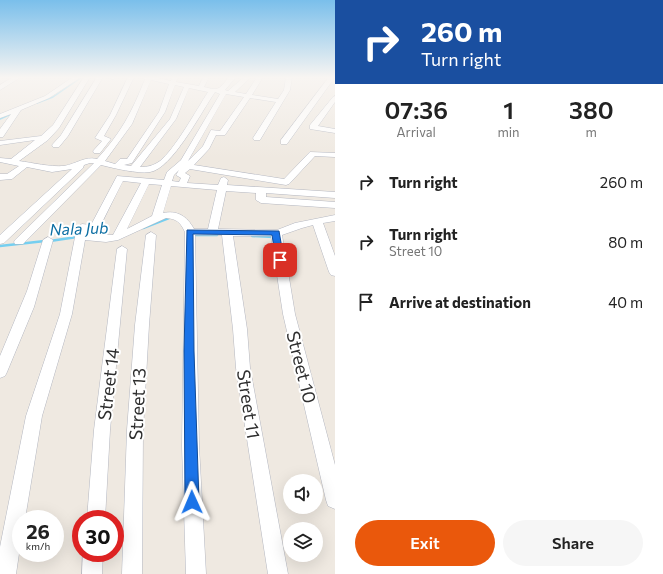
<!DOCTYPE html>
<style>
body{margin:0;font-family:Commissioner,sans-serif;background:#f6f6f6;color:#222;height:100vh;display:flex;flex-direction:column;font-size:15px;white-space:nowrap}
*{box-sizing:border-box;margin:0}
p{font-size:13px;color:#767676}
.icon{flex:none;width:22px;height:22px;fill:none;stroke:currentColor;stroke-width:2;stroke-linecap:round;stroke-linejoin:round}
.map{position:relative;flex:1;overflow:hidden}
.drawer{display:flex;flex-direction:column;background:#fff;width:328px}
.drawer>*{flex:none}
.top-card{background:#1a4fa0;color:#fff;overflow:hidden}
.tools{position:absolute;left:283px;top:474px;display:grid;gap:8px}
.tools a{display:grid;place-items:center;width:40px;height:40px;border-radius:50%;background:#fff;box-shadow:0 4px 16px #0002;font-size:20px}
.speed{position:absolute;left:12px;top:510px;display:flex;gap:8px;font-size:20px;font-weight:700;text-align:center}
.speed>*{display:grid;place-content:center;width:52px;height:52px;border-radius:50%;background:#fff;box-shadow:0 4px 16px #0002;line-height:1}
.speed small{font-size:10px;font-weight:400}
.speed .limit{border:6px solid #d22;background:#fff;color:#111}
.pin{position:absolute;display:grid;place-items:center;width:34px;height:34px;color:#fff;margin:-17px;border-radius:8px;box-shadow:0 2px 6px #0006}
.me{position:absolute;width:44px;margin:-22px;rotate:359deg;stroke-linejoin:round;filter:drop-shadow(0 0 3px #0008)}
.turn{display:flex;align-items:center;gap:14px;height:84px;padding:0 20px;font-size:18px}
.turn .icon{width:52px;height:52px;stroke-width:2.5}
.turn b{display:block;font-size:28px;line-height:34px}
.eta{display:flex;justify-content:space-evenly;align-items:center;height:68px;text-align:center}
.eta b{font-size:24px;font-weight:600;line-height:28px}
.button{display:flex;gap:8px;margin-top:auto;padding:8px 20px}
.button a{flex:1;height:46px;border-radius:24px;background:#ea580c;color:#fff;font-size:16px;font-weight:600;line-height:46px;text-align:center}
.button a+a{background:#f6f6f6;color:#222}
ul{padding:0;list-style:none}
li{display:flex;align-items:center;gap:12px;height:60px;padding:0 20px}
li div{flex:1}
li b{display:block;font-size:15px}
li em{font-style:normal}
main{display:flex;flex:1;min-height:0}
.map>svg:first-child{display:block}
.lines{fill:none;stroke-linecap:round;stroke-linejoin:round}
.stream-far1{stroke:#75cff0;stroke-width:1.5}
.stream{stroke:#75cff0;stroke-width:2.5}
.minor-casing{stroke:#b4b7c1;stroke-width:1}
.minor{fill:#fff;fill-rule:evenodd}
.route{fill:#1a73e8;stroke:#114b97}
.labels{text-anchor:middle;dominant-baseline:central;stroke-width:4;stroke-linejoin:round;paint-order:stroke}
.water-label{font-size:16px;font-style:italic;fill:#0d6fa3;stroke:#fff}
.near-street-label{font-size:18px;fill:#2e2e2e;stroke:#fff}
</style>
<main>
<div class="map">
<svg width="335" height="574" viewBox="0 0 335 574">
<rect width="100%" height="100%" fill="#efe9e1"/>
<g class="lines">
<!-- stream-far1 -->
<g class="stream-far1">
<path d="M37 103 53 97 82 77"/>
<path d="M0 119 11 114"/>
</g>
<!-- stream -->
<g class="stream">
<path d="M143 228 169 218"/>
<path d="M196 235H217"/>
<path d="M252 236 274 237"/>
<path d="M50 241 77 237"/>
<path d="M0 246 45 241"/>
</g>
<defs>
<g id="minor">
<path d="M13 77H21L0 90V85Z"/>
<path d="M73 77H81L49 98 21 110 3 137H0V129L11 114 0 118V114L45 96Z"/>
<path d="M84 77H90L59 128 48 140 19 161C34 163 49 167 64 166 76 164 85 156 97 159 121 133 132 112 145 79L139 77H154L171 81 172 77H178L176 82 199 86 203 77H209L204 87C220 91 219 89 229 77H236L225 90 228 91 244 77H251L235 92 246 94 257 77H263L252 95 278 99 284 90 286 77H292L290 90 260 140H254L253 138 276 102 250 98 225 135H216L209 149 194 165 284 179 310 152 335 153V157L315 156 289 184 286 185 190 169 185 173 190 176 187 183 218 185 221 178 224 177 228 180 227 185 335 192V198L266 193V197L335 202V208L261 203 256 200V193L226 191 218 229 277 230 295 223 335 215V221L323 223 335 256V276L331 275 329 272 313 225 302 228 282 235 295 314 335 465V509L328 506 326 500 283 314 271 236H233L247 329 250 368 288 574H268L236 368 233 329 222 235H195L199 446 206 574H186L182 446 185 232C180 222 177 219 166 218L118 240 106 242 85 240 72 314 42 416 25 519H21V540L16 574H0V547L26 416 60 314 77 227 82 224 91 225 117 176 164 180 167 172 181 160 220 94 215 92C202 111 172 169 150 172 138 174 113 168 101 165L23 244H15L14 242 15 240 94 163H90L84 165 83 168 4 243 0 244V235L72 169 52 172 27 167 12 179 0 180V174H7L19 166 0 162V158L11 159 35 140 0 145V141L41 136 53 125ZM151 80 169 84 159 112 127 159H120L115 164 105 161 132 124ZM175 85 184 87 170 119 131 166 124 165 132 163 165 112ZM189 88 208 92C197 109 175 149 160 161 153 166 147 167 140 167L176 119ZM226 94 244 97 220 131 211 130 203 146 188 161ZM179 170 176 175 181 178 179 182 172 181 174 175ZM123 181 141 183 113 235 86 234 87 230H98ZM149 184 162 185 152 216 127 229ZM171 186 217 190 208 229H194C187 216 177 210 163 213Z"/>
<path d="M97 77H103L68 136 59 147H53L52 145 61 135Z"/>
<path d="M104 77H117L114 79Z"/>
<path d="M128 77H134L116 115 104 136 111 139 100 153H94L93 151 102 141 95 138 110 115Z"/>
<path d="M329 77H335L287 144H281V140Z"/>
<path d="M335 96V102L318 126 335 129V133L310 129V125L333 97Z"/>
<path d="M151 232 156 235 149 325 143 430 142 574H122L127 430 135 325 146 235Z"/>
<path d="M48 237 53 240 34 307 7 372 5 376 0 378V356L27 291 43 240Z"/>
<path d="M122 246 127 249 110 430 105 519H87L94 430 117 249Z"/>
<path d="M83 553H103L102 574H82Z"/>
</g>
</defs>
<!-- minor casing -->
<use href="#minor" class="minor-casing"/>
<!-- minor -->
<use href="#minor" class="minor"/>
</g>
<!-- sky -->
<linearGradient id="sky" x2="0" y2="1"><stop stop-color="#7abfeb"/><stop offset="0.49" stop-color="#f8f5f2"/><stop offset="1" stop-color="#f8f5f2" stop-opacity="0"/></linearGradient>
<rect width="335" height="158" fill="url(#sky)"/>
<!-- route -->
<path class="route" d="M187 230 279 231 284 260 280 263 276 260 272 235 193 234 194 351 199 502 197 507 192 509 187 507 185 502 184 351Z"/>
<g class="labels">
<!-- water labels -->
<g class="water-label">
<text transform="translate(79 228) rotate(-2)">Nala Jub</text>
</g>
<!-- near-street labels -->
<g class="near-street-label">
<text transform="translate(302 367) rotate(76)">Street 10</text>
<text transform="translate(108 384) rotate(-83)">Street 14</text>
<text transform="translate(137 404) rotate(-87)">Street 13</text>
<text transform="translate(249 404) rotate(81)">Street 11</text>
</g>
</g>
</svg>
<div class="tools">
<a><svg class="icon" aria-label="sound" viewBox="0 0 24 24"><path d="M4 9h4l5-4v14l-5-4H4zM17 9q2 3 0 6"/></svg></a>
<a><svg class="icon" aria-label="layers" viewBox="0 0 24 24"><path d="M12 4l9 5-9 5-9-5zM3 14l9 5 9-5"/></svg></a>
</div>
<div class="speed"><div>26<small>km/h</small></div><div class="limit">30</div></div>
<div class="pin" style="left:280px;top:260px;background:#d93025"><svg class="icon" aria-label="arrive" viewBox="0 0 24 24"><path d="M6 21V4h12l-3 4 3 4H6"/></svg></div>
<svg class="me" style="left:192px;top:502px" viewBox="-20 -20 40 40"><path d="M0-17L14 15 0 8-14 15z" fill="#1a73e8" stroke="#fff" stroke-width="4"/></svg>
</div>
<section class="drawer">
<div class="top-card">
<div class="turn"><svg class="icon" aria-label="right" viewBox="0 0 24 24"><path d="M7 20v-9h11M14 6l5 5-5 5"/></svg><div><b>260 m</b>Turn right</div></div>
</div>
<div class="eta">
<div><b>07:36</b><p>Arrival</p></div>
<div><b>1</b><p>min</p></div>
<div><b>380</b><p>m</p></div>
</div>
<ul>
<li><svg class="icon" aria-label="right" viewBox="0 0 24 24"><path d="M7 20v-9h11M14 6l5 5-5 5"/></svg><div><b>Turn right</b></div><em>260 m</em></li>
<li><svg class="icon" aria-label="right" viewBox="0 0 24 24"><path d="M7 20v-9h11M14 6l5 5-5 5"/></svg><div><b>Turn right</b><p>Street 10</p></div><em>80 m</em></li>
<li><svg class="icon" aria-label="arrive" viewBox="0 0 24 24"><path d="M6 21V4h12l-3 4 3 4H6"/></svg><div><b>Arrive at destination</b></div><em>40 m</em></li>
</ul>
<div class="button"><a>Exit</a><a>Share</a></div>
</section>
</main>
